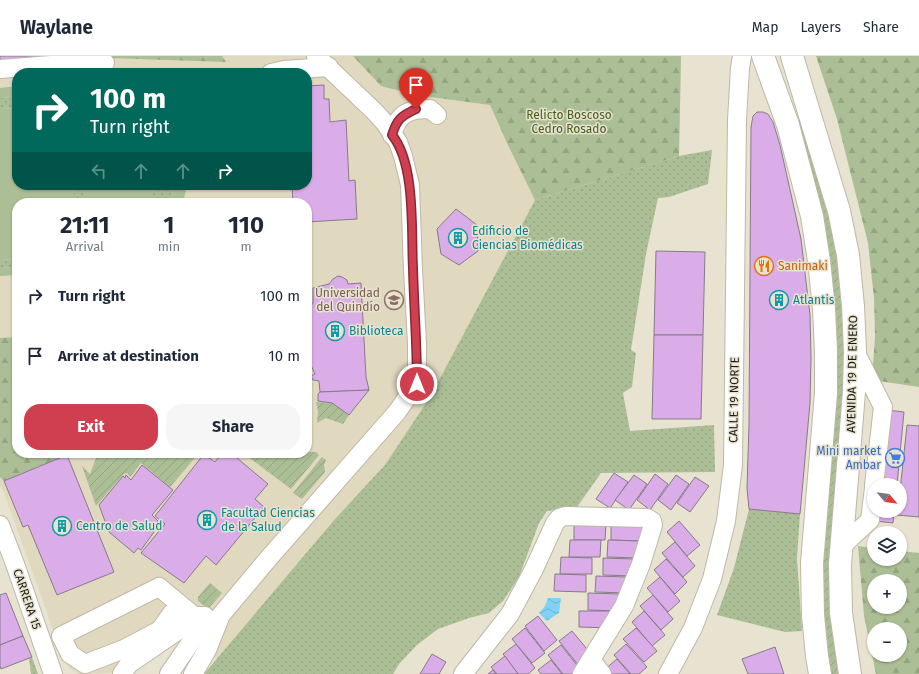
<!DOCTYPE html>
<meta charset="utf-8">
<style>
body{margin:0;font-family:"Fira Sans",sans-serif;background:#f6f6f7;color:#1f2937;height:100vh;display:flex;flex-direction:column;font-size:15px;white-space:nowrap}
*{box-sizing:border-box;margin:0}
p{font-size:13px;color:#747a83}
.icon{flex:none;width:22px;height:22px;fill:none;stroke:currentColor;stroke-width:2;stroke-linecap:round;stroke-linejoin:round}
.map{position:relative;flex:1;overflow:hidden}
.panel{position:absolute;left:12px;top:142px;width:300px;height:260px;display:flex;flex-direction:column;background:#fff;border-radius:16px;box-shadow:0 1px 3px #0004}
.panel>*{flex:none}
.hud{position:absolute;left:12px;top:12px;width:300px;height:122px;border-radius:16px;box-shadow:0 1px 3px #0004;background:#00695c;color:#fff;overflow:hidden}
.needle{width:26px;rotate:119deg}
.fabs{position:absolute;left:867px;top:422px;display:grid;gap:8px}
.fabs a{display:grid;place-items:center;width:40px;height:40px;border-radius:50%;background:#fff;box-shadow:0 1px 3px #0004;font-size:20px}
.pin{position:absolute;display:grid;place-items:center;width:34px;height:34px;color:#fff;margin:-41px -17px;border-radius:50% 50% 50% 0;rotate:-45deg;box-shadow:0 0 4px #0007}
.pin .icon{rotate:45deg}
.me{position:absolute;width:44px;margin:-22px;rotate:0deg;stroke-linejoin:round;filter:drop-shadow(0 0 3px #0008)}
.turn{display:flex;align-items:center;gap:14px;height:84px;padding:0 12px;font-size:18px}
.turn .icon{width:52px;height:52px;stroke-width:2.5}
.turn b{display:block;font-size:28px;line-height:34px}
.lanes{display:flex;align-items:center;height:38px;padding:0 12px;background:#0003;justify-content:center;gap:20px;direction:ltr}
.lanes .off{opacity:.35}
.eta{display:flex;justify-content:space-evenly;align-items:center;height:68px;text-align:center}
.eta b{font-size:24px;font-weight:700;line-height:28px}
.action{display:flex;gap:8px;margin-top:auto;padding:8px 12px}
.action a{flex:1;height:46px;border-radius:16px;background:#cf3f4f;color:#fff;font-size:16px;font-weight:700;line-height:46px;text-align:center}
.action a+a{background:#f6f6f7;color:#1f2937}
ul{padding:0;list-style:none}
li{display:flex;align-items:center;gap:12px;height:60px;padding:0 12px}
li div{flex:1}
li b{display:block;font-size:15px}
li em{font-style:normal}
header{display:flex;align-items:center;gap:24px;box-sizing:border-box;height:56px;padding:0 20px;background:#fff;border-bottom:1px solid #e0e1e3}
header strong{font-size:19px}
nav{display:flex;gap:22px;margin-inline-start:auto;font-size:14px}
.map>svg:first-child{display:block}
.built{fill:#e0d8bf;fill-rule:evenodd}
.grass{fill:url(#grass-dots)}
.forest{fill:url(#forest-firs);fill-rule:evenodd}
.park{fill:#acbe96}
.garden{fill:url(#garden-furrows)}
.water{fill:url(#water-waves)}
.building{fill:#daade8;stroke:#867b89}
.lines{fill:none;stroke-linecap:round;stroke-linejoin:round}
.minor-casing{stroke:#bdb8a6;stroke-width:20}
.major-casing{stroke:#bdb8a6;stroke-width:24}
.minor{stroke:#fff;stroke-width:18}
.major{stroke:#fff;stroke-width:22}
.route-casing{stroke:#872933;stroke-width:10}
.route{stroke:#cf3f4f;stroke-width:7}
.labels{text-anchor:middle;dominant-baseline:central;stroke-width:3;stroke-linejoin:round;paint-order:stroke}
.park-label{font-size:12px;fill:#475f1b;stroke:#e8e3d0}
.culture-label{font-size:12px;fill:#0d838f;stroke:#e8e3d0;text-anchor:start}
.food-label{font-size:12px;fill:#c56008;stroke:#e8e3d0;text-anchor:start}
.education-label{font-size:12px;fill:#785e54;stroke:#e8e3d0;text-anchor:end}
.street-label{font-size:12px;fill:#1d1b15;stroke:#e8e3d0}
.shop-label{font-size:12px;fill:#366cbe;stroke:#e8e3d0;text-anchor:end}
</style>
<header>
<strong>Waylane</strong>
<nav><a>Map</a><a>Layers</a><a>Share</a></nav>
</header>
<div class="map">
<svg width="919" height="618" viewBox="0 0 919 618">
<defs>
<pattern id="grass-dots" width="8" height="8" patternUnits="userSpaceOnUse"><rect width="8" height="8" fill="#acbe96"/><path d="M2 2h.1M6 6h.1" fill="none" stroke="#94a380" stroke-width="1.8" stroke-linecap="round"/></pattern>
<pattern id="forest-firs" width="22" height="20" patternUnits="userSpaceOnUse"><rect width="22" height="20" fill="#acbe96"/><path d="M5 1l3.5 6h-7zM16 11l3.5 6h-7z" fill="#94a380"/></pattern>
<pattern id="garden-furrows" width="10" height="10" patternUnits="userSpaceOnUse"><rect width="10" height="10" fill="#acbe96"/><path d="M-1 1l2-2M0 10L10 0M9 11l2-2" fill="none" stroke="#94a380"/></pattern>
<pattern id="water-waves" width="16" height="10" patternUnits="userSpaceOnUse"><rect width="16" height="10" fill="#7fd2f3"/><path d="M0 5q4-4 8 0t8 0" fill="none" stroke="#6db4cf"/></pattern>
</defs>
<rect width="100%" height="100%" fill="#e8e3d0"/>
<!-- built -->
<path class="built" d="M0 0H681L679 100 535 144 430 341 385 409 335 463 217 603 184 576 115 617 79 618 70 612 64 604 3 434 0 430ZM17 17H307V129H17ZM17 147H307V397H17Z"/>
<!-- grass -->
<g class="grass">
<path d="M17 41V52L0 53V42Z"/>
<path d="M712 94 708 128 669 141 658 142 646 198 631 294 636 297 632 331 623 337 630 375 714 369 715 416 601 417 577 451 547 455 539 467 519 521 503 545 489 557 469 562 438 573 417 589 399 608 393 618H204L335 463 385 409 430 341 535 144 679 100Z"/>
<path d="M74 129H174L170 147H74Z"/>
<path d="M17 203V211L0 212V204Z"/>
<path d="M749 453 800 458 797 503 802 575 785 576 717 559 734 512Z"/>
<path d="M32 601 38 618H31L29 602Z"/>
</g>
<!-- forest -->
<g class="forest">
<path d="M107 0H222L226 6 109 2Z"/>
<path d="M353 0H681L679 100 535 144 508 89 490 49 416 39 381 30Z"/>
<path d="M816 0H919V331L872 324 875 280 874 242 868 187 837 63Z"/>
<path d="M17 281V397H64L67 399 4 425 0 421V282Z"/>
<path d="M858 490 874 492V503H900V495L919 497V618H876L864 560ZM874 525H900V551H874ZM874 573H900V599H874Z"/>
</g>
<!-- park -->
<g class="park">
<path d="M17 30V41L0 42V32Z"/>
<path d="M17 52V129H74V147H17V203L0 204V53Z"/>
<path d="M84 129H151V147H85Z"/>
<path d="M174 129H187L183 147H170Z"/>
<path d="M17 211V219L0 220V212Z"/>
</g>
<!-- garden -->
<g class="garden">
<path d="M805 59 831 150 846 258 842 618H830L825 589 819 522 831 386 795 66Z"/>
<path d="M316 346 332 347 349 359 343 368 326 362 317 367 318 355Z"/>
<path d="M307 396H316L319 399 291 433 243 397H290L301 402V397Z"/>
<path d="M98 397H199L170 431 141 407 130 421 127 417 124 418 96 450 82 410 90 418Z"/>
<path d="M322 401 326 404 324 409 325 416 302 443 293 437Z"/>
<path d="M210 527 222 537 208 553 198 545V541Z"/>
</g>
<!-- water -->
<path class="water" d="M548 542H561L559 557 547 565 539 557 545 550Z"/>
<!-- building -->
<g class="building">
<path d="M0 0H55L0 11Z"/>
<path d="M324 29V43H329L330 66 346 64 349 125 355 124 357 163 307 166V147H293L292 129H307V30Z"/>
<path d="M757 56H763L768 58 773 66 780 89 801 183 810 259 811 302 810 347 800 458 749 453 747 432 749 368 751 71 753 60Z"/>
<path d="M456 153 477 169 478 195 459 209 441 198 437 173Z"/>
<path d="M656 195 705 196 703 279H654Z"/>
<path d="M338 220 342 221 347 224 348 228 361 227 366 321 369 334 320 336 319 325 313 324 311 320 315 318 309 305 307 290V261L309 252 313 247V232L329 228 333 223Z"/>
<path d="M654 279H703L701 363H652Z"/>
<path d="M369 334 349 359 332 347 318 345V338L320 336Z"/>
<path d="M887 354 904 356 897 429H879Z"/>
<path d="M907 369 919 370V461L897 459 898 455H900V435Z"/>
<path d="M222 397H231L268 428 255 443 264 451 216 509 206 500 184 527 141 497 165 468 155 460 204 398 215 406Z"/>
<path d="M67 399 114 516 57 539 28 469 23 471 4 425Z"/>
<path d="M142 409 173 434 152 459 158 465 152 473 154 476 141 494 138 492 134 497 109 476 99 449 123 420 125 422 126 419 131 424Z"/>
<path d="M614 417 628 426 610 452 596 443Z"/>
<path d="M655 418 668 428 650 454 637 444Z"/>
<path d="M634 419 647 428 629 454 615 444Z"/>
<path d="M676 419 689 428 671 454 658 444Z"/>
<path d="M695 421 709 430 690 456 677 447Z"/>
<path d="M876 455H894L893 467 875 465Z"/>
<path d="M679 465 700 489 687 500 667 476Z"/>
<path d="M574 467H606L605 484H574Z"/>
<path d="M611 467 643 468 642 485 611 484Z"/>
<path d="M570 484H601L600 501H569Z"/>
<path d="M608 484 639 485V502L607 501Z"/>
<path d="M675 486 695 510 683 521 662 497Z"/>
<path d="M561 501 592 502V518H560Z"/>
<path d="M603 502 635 503 634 520 603 519Z"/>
<path d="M666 503 687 526 675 538 654 514Z"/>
<path d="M555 518 586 519V536L554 535Z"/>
<path d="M596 520 627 521V537L595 536Z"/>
<path d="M660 521 680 545 668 556 647 532Z"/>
<path d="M6 537 23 580 0 589V539Z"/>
<path d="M588 537 620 538 619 555 588 554Z"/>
<path d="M653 539 673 563 661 574 640 550Z"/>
<path d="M579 555H610V572L579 571Z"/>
<path d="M644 555 665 579 652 590 632 566Z"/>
<path d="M538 560 557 584 544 595 525 570Z"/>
<path d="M525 572 545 597 532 607 512 583Z"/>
<path d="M636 572 657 595 644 606 623 583Z"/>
<path d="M572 575 592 599 579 610 559 585Z"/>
<path d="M23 580 32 601 1 613 0 610V589Z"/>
<path d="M516 588 535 612 528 618H518L503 598Z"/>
<path d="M626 588 647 611 639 618H631L614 599Z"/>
<path d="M561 589 580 613 574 618H563L548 599Z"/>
<path d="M775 591 784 618H748L742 603Z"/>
<path d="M432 598 446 606 439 618H420Z"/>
<path d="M505 600 518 618H497L491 611Z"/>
<path d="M617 603 630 618H608L604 614Z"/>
<path d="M551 604 562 618H541L538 614Z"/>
<path d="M493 614 496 618H488Z"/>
</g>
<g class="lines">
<defs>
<g id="minor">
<path d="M0 13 89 6 105 7"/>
<path d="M271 17 284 14 329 11"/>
<path d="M392 79C398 57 408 53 430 53L437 59"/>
<path d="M855 295 883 351 874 429"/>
<path d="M0 469 15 508 53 618"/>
<path d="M841 491 870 464 874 432"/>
<path d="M194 560 159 531 61 580 70 598 85 608 124 593 160 574 172 557 183 565 194 560H205L206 564"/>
<path d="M591 604 602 618"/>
<path d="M122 618 129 608 186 569 198 567"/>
<path d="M169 618 193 583 214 564"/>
<path d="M193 618 207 594 221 559 268 503 397 356 417 327V287L413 214 410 129 403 100 398 86 385 67 374 55 316 0"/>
<path d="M463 618 510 558 534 513 555 467 559 462 565 460 647 462 652 465 653 469 641 508 624 550 582 618"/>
<path d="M668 618 693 572 712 523 726 465 733 409 737 64 740 12 742 0"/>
</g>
<g id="major">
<path d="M763 0 788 69 812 160 819 205 824 253 826 295V337L812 507 813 559 817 600 820 618"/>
<path d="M792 0 839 155 848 199 853 250 855 295 854 336 840 508 841 557 850 618"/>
</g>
</defs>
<!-- minor casing -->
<use href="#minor" class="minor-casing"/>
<!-- major casing -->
<use href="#major" class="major-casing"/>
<!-- minor -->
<use href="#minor" class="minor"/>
<!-- major -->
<use href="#major" class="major"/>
</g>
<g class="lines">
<defs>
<path id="route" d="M416 53C401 60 397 63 392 79 416 108 411 176 413 212 414 251 417 289 417 328"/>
</defs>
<!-- route casing -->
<use href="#route" class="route-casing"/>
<!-- route -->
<use href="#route" class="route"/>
</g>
<!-- icons -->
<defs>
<symbol id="building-ring" viewBox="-11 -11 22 22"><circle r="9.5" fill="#e8e3d0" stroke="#0f9aa8" stroke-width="1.5"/><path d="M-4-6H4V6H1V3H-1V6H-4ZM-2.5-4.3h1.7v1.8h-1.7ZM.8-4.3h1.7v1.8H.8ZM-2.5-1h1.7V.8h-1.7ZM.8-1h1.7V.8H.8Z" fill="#0f9aa8"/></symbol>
<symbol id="restaurant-ring" viewBox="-11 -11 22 22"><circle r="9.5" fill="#e8e3d0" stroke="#e8710a" stroke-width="1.5"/><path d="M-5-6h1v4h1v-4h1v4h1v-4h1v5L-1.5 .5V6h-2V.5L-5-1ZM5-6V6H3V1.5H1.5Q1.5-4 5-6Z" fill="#e8710a"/></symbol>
<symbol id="university-ring" viewBox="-11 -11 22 22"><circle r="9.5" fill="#e8e3d0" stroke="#8d6e63" stroke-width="1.5"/><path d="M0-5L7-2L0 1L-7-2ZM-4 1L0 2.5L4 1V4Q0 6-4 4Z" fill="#8d6e63"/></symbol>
<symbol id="supermarket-ring" viewBox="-11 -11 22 22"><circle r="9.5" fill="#e8e3d0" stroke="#3f7fe0" stroke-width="1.5"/><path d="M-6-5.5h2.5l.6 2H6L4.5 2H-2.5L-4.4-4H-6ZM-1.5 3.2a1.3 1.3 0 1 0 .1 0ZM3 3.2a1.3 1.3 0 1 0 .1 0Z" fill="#3f7fe0"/></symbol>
</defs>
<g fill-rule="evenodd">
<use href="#building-ring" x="447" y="171" width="22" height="22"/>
<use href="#restaurant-ring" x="753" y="199" width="22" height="22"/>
<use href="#university-ring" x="383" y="233" width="22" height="22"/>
<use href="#building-ring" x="768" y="233" width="22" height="22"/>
<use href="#building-ring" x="324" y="264" width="22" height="22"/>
<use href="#supermarket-ring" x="884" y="391" width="22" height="22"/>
<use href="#building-ring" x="196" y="453" width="22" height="22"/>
<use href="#building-ring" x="51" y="459" width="22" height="22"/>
</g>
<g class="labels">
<!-- park labels -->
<g class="park-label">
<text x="569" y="59">Relicto Boscoso<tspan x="569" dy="14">Cedro Rosado</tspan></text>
</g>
<!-- culture labels -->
<g class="culture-label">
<text x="472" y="175">Edificio de<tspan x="472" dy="14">Ciencias Biomédicas</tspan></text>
<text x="793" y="244">Atlantis</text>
<text x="349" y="275">Biblioteca</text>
<text x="221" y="457">Facultad Ciencias<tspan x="221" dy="14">de la Salud</tspan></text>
<text x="76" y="470">Centro de Salud</text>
</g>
<!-- food labels -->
<g class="food-label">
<text x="778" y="210">Sanimaki</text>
</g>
<!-- education labels -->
<g class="education-label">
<text x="380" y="237">Universidad<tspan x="380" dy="14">del Quindío</tspan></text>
</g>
<!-- street labels -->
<g class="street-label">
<text transform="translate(852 318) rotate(-89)">AVENIDA 19 DE ENERO</text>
<text transform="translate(734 344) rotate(-89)">CALLE 19 NORTE</text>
<text transform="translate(27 543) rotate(71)">CARRERA 15</text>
</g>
<!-- shop labels -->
<g class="shop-label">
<text x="881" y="395">Mini market<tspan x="881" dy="14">Ambar</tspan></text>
</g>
</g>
</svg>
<div class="fabs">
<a><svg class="needle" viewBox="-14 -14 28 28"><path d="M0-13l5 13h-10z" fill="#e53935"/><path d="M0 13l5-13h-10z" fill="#747a83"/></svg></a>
<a><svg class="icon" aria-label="layers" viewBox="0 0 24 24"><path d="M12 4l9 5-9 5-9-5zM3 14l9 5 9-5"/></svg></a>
<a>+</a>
<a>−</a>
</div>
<div class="pin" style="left:416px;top:53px;background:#d93025"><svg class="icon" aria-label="arrive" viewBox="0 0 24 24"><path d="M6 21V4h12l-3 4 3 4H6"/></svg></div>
<svg class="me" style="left:417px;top:328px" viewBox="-20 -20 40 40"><circle r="17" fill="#cf3f4f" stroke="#fff" stroke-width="3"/><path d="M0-11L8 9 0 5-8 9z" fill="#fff"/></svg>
<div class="hud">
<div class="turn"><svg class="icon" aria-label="right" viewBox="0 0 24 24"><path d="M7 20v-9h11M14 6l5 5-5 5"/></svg><div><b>100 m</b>Turn right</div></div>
<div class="lanes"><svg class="icon off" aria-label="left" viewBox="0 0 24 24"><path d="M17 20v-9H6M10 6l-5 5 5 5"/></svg><svg class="icon off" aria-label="ahead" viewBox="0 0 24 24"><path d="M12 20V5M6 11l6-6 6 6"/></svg><svg class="icon off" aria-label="ahead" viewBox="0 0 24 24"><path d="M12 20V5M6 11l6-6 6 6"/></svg><svg class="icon" aria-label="right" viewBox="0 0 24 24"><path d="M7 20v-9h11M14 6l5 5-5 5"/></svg></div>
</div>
<section class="panel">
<div class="eta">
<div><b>21:11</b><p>Arrival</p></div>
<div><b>1</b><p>min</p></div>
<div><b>110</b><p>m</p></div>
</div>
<ul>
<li><svg class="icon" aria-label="right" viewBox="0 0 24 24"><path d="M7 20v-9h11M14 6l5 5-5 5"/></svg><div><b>Turn right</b></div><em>100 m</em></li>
<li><svg class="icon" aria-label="arrive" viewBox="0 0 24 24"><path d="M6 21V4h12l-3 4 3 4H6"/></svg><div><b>Arrive at destination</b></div><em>10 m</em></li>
</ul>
<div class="action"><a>Exit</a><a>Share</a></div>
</section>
</div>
